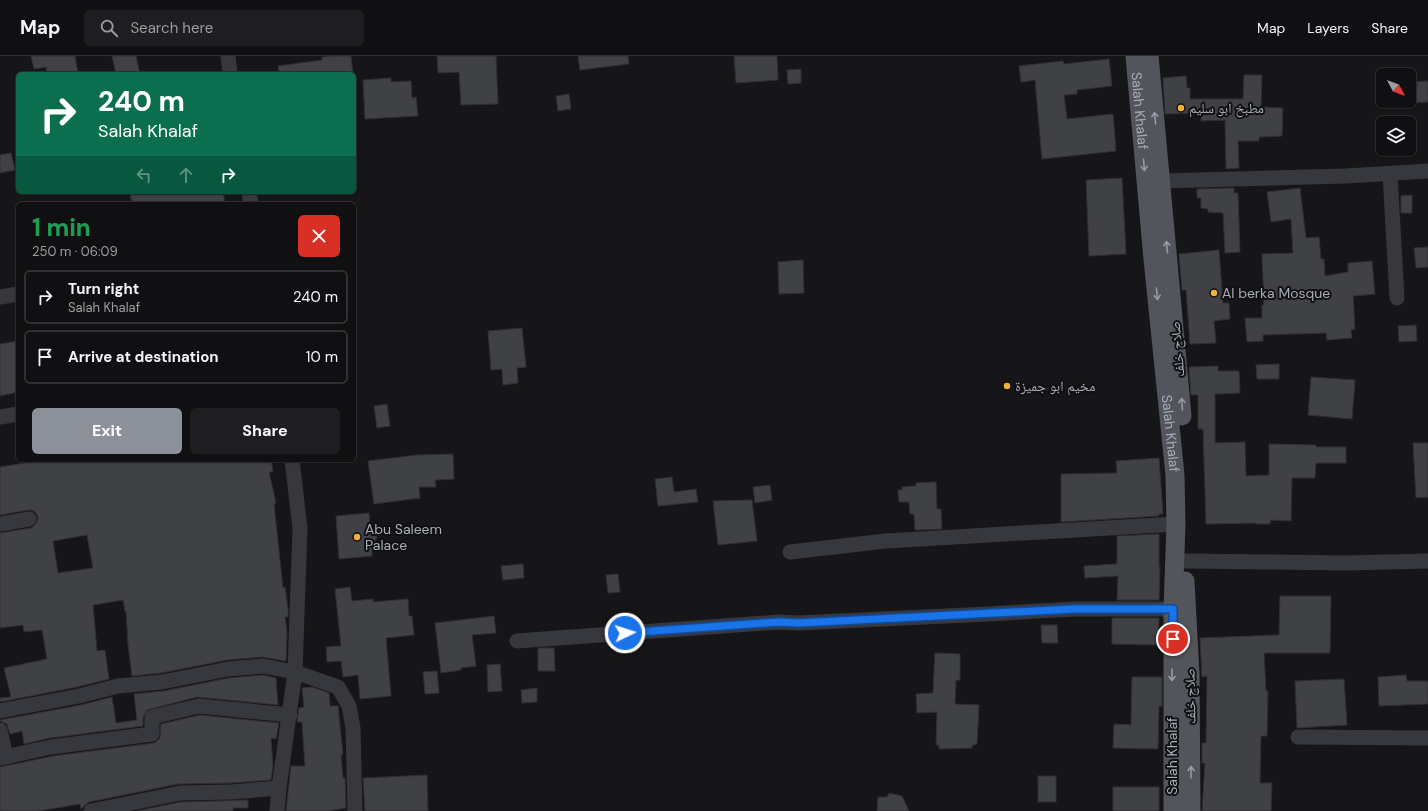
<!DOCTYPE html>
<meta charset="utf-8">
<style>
body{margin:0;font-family:"DM Sans","Noto Naskh Arabic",sans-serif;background:#1e1e20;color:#f1f3f6;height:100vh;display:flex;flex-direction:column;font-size:15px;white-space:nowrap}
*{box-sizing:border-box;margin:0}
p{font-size:13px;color:#9c9d9f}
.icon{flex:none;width:22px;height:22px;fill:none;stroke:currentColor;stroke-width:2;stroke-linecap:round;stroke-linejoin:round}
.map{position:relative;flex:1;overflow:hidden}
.details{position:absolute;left:16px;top:146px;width:340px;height:260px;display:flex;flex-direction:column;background:#101012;border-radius:6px;box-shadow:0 1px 3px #0004,0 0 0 1px #303032}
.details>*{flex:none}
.guide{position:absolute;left:16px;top:16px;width:340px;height:122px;border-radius:6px;box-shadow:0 1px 3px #0004,0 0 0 1px #303032;background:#0b6e4f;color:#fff;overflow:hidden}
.needle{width:26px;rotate:131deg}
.controls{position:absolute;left:1376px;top:12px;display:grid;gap:8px}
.controls a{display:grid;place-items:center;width:40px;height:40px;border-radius:6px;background:#101012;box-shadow:0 1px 3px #0004,0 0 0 1px #303032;font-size:20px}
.pin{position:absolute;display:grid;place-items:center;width:34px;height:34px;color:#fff;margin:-17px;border:2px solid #fff;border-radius:50%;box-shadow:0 1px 4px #0007}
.me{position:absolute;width:44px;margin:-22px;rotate:86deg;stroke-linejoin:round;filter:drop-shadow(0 0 3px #0008)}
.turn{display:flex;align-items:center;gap:14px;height:84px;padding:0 16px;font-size:18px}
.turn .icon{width:52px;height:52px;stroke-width:2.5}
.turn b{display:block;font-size:28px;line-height:34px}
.lanes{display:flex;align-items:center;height:38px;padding:0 16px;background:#0003;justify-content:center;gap:20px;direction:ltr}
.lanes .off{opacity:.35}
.round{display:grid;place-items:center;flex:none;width:42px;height:42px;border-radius:6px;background:#1e1e20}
.overview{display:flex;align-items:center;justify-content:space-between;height:68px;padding:0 16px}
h1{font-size:24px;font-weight:800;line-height:30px;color:#1e9e55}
.primary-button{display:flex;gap:8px;margin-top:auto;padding:8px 16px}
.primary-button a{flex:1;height:46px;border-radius:6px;background:#8c9099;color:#fff;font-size:16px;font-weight:800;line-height:46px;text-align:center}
.primary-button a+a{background:#1e1e20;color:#f1f3f6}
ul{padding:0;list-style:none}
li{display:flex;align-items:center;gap:12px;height:54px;margin:0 8px 6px;padding:0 8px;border:2px solid #303032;border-radius:6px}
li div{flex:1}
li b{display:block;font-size:15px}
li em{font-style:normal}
header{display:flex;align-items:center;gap:24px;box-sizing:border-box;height:56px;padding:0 20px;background:#101012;border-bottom:1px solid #303032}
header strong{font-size:19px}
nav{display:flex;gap:22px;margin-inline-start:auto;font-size:14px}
.search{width:280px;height:36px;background:#1e1e20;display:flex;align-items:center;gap:10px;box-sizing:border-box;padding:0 14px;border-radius:6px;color:#9c9d9f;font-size:15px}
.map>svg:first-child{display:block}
.building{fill:#404145;stroke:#303034;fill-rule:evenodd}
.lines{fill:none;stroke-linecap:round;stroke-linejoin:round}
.minor{stroke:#37383d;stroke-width:15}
.major{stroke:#53555c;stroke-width:19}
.oneway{stroke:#979ba6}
.route-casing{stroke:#114b97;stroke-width:10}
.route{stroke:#1a73e8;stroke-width:7}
.poi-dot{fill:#f2b134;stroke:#111113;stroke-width:1.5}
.labels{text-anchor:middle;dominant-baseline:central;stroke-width:4;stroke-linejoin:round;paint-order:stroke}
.poi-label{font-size:14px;fill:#a8adb8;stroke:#111113;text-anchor:start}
.street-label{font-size:14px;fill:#a8adb8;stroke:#111113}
</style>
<header>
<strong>Map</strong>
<div class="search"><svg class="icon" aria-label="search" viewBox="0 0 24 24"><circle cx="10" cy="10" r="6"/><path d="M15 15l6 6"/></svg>Search here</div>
<nav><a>Map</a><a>Layers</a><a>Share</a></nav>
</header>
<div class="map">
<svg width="1428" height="755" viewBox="0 0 1428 755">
<rect width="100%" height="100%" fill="#161618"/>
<!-- building -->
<g class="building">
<path d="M31 0H75L78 18H47L46 11 34 13Z"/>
<path d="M112 0H136L140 18H116Z"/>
<path d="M335 0H351L353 18H279L278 10 322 4V1Z"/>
<path d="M437 0H496L498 48 461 49 459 16 438 17Z"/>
<path d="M578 0H628L629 8 580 14Z"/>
<path d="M734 0H777L778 24 736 27Z"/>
<path d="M1109 3 1112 30 1077 34V38L1064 39 1067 63 1113 58 1116 95 1042 103 1035 24 1021 26 1019 10 1063 5 1064 8Z"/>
<path d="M801 13V27L788 28 787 14Z"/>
<path d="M1244 19H1262L1261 51 1283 52 1282 80 1259 81V85H1238L1239 112 1226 113 1225 64 1201 65V57L1165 58 1163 22 1186 20 1187 32H1190V43H1243Z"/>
<path d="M391 22V26L411 25 412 42 416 41 418 60 365 63 363 24Z"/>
<path d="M1428 25V46L1409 47V26Z"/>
<path d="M569 38 571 53 558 55 556 40Z"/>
<path d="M11 97 15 114 0 117V99Z"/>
<path d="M1122 122 1126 198 1089 200 1086 124Z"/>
<path d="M1234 132V137H1238L1240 196 1225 197 1223 157 1208 156V153L1201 152V142H1197V133Z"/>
<path d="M1300 132 1306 182 1319 181 1321 203H1324L1325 220 1348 216V207L1372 205 1375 238 1353 240 1355 273 1351 274 1352 282 1327 284 1326 277 1263 279V285L1247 286 1245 262H1262V249H1264L1262 198 1293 197 1291 163 1271 166 1267 136Z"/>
<path d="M130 136H223L225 148H132Z"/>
<path d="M1412 139V157H1401V140Z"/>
<path d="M1428 191V211L1416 212 1414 192Z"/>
<path d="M1219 194 1223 247H1229L1230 263 1214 265 1216 287 1190 288 1186 234H1182L1179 198Z"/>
<path d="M803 204 804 237 779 238 778 206Z"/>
<path d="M1416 269 1417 285 1399 286 1398 270Z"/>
<path d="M522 272 526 311 517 312 518 327 503 329 502 313 491 314 488 275Z"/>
<path d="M18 285V336L0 340V288Z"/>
<path d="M1279 308V323H1257L1256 309Z"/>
<path d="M1218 310V315H1239L1240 337 1215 338V387L1245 386 1246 420 1269 419V388L1316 389V391H1346V407H1316L1315 422H1292L1291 465 1271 464 1270 468H1255L1256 467 1206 468 1203 373H1198V339H1191L1189 311Z"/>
<path d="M1311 321 1355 324 1352 363 1308 359Z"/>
<path d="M387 348 390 370 377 372 374 350Z"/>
<path d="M1413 387H1428V441L1416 442Z"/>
<path d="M453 398 454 423 435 424 436 431H419L420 442 374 448 368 405 417 399Z"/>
<path d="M1159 402 1163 458H1159V460L1061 466V418L1117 417 1116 405Z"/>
<path d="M37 404H271L273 416H269L276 447 274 448 283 532 285 531 288 553V561H285L287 576 286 605 262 601 227 604 161 617 132 620 128 588 126 555H125L123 544 93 549 97 595 105 594 109 623 77 631 0 646V642L11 641 4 612 47 603 42 574 24 576 23 569 0 572V477L31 472 34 470 37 466 38 462 36 457 32 454H28L0 459V411L37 405ZM87 479 93 512 58 517 53 485Z"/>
<path d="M672 421 674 436 696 433 698 446 658 450 655 423Z"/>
<path d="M936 426 937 453H941L942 473 915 474 914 458H910L909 446H899L898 434H902V431L916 430V427Z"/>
<path d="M770 429 772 444 755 447 753 431Z"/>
<path d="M752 444 757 485 718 489 713 445Z"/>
<path d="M369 457 370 474 377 481 372 491V500L339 503 336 460Z"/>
<path d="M1159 478V511H1160L1159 544H1117L1118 520 1085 522 1084 510 1117 508V480Z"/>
<path d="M523 508 524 522 503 524 501 510Z"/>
<path d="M618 518 620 536 608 537 606 519Z"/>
<path d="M350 531 352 545 373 543V546L408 543 409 560H412L414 579 386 582 391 640 360 643 358 619 343 621 341 605 327 606 326 591 341 590 335 533Z"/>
<path d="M1280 540H1331L1330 597H1264L1266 635H1268L1267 680H1261L1260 727H1272L1271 755H1202L1205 707H1202V687H1206L1207 620 1202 621 1200 582 1279 579Z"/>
<path d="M494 560 496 577 472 579 476 610 461 612V614L441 617 435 567Z"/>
<path d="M1112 562H1159L1158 589 1112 588Z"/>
<path d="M1041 569H1057L1058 587H1042Z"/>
<path d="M538 592H554L555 615H538Z"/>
<path d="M935 597 960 598V624H956L955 648 979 649 977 688H975V689H972V692L939 693V689H936L937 656 917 657 916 638 933 637Z"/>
<path d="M500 608 502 635 488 636 487 609Z"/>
<path d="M437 615 439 637 425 638 423 616Z"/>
<path d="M263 619 276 622 278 649 197 641 147 654 143 661V670L50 682 24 688 22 675 10 678 7 668 0 665V664L81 649 112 641 116 667 137 664 134 638 164 635 229 622Z"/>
<path d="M1406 619 1407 625H1428V648L1379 650 1378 621Z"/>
<path d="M1132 621H1162V650H1159L1158 693 1113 692 1114 668 1131 669Z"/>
<path d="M1344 623 1347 669 1297 672 1295 625Z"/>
<path d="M312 631 329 637 330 650H338L343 699H341L343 722H345L346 752 327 755H286L291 710H305L302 666H297L299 652 304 651 302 632Z"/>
<path d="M537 632V646L522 647 521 634Z"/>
<path d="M200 659 279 667 276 683 271 682 273 709 271 724 231 727 178 728 89 746 81 753 80 748 38 755H0V711L53 700 154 687 157 685 160 682 161 668Z"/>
<path d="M427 719 428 755H365L363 722Z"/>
<rect x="1038" y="720" width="18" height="26"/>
<rect x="1113" y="731" width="46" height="24"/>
<path d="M889 737 902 740 909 755H877L878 741H887Z"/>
<path d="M248 744V752H233V755H136L181 746Z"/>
</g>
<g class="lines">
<!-- minor -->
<g class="minor">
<path d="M228 0 230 18"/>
<path d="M1390 118 1397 242"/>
<path d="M1161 125 1346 120 1428 115"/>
<path d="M249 136 251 148"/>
<path d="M0 241 18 238"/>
<path d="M0 361 18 358"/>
<path d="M0 468 29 463"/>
<path d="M790 496 886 485 1176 468"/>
<path d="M1184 505 1346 507 1428 505"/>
<path d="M517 585 779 566 798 567 987 558 1075 553H1173"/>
<path d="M0 655 79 640 118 630 162 626 228 613 263 610 295 616 338 631 349 650 353 672 355 755"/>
<path d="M0 674 6 701"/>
<path d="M1298 681 1428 682"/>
<path d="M0 702 51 691 152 678V661L199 650 290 659"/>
<path d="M91 755 180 737 231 736 279 732"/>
<path d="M277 755 279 732 295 616 300 472 292 404"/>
</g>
<!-- major -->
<g class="major">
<path id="s1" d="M1135 0 1153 203 1175 419 1176 468 1173 553V755"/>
<path d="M1149 0 1182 360"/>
<path d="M1185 525 1190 618 1191 755"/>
</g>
</g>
<!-- one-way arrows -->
<defs><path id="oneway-shaft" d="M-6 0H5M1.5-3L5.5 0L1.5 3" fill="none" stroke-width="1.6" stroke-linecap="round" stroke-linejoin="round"/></defs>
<g class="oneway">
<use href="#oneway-shaft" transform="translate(1155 62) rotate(-96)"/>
<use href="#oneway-shaft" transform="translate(1144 109) rotate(85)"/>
<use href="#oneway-shaft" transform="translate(1167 191) rotate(-95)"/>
<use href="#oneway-shaft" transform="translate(1157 238) rotate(84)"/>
<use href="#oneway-shaft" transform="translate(1182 348) rotate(-94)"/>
<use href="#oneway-shaft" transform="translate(1172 619) rotate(90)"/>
<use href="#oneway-shaft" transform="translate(1191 716) rotate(-89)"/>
</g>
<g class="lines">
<defs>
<path id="route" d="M625 577 779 566 798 567 1074 553H1173V583"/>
</defs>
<!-- route casing -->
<use href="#route" class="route-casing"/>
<!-- route -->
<use href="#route" class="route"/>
</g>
<!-- markers -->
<g class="poi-dot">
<circle cx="1181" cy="52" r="4"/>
<circle cx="1214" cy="237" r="4"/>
<circle cx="1007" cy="330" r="4"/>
<circle cx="357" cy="481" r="4"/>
</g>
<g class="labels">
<!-- poi labels -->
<g class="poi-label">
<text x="1189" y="52">مطبخ ابو سليم</text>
<text x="1222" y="237">Al berka Mosque</text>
<text x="1015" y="330">مخيم ابو جميزة</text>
<text x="365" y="473">Abu Saleem<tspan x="365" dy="16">Palace</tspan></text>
</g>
<!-- street labels -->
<g class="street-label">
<text stroke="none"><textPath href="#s1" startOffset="55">Salah Khalaf</textPath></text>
<text transform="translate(1177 293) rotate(-95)">صلاح خلف</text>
<text stroke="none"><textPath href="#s1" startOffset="379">Salah Khalaf</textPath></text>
<text transform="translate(1190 640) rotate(-91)">صلاح خلف</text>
<text transform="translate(1172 700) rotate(-90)">Salah Khalaf</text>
</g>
</g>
</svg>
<div class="controls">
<a><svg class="needle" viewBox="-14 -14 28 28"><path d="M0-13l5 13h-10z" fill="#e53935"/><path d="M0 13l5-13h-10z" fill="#9c9d9f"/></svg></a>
<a><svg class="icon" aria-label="layers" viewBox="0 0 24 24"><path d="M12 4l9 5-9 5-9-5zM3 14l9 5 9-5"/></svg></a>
</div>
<div class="pin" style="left:1173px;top:583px;background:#d93025"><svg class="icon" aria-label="arrive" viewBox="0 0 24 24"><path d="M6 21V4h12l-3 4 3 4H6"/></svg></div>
<svg class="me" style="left:625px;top:577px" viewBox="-20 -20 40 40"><circle r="17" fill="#1a73e8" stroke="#fff" stroke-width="3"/><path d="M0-11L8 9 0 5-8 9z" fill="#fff"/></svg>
<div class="guide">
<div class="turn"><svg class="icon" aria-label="right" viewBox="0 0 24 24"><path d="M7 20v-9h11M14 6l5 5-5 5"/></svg><div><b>240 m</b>Salah Khalaf</div></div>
<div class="lanes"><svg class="icon off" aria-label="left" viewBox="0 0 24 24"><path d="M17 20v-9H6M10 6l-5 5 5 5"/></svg><svg class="icon off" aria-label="ahead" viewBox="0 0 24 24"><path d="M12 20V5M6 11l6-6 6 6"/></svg><svg class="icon" aria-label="right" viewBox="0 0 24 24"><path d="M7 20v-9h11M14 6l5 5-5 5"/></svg></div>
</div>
<section class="details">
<div class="overview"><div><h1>1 min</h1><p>250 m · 06:09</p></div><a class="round" style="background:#d93025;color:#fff"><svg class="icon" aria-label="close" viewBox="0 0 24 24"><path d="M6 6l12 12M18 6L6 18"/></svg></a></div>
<ul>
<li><svg class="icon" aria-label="right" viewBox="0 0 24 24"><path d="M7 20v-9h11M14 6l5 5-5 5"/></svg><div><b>Turn right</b><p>Salah Khalaf</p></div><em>240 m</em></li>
<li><svg class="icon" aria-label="arrive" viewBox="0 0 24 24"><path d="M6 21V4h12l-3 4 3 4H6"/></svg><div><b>Arrive at destination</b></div><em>10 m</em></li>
</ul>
<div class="primary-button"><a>Exit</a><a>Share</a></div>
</section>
</div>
